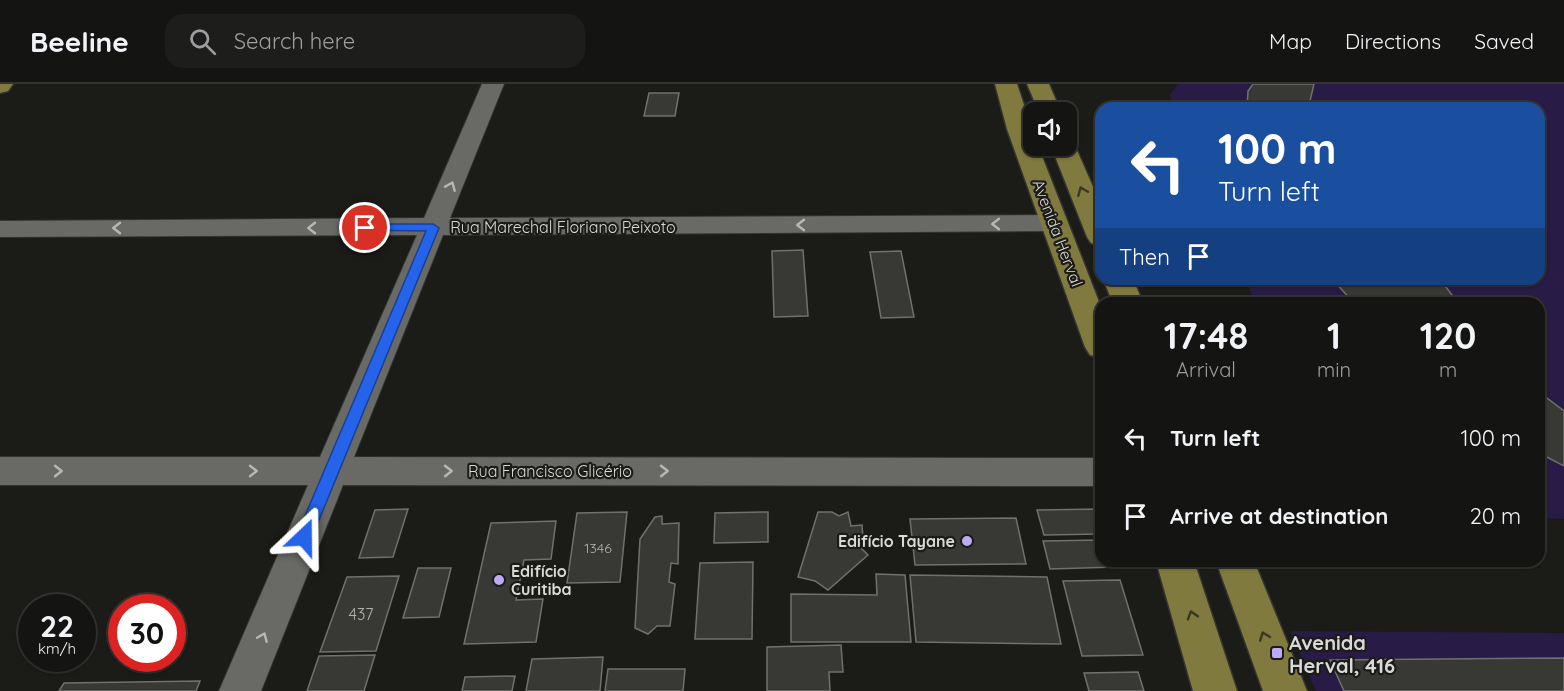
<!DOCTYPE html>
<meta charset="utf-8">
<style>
body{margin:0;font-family:Quicksand,sans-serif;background:#1d1d1b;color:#f1f3f6;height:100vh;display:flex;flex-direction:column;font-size:22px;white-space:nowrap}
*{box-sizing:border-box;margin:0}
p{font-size:20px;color:#9d9e9f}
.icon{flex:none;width:33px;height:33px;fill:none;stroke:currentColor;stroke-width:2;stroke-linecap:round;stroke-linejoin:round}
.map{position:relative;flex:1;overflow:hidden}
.drawer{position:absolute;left:1095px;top:213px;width:450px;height:270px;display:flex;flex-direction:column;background:#141412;border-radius:18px;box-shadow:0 2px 4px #0004,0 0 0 2px #333332}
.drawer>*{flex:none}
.guide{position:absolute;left:1095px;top:18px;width:450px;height:183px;border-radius:18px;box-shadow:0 2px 4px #0004,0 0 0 2px #333332;background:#1a4fa0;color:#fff;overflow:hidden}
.fabs{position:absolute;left:1023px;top:18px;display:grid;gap:12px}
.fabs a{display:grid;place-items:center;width:54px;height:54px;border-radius:12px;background:#141412;box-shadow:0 2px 4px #0004,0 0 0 2px #333332;font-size:30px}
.speed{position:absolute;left:18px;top:510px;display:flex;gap:12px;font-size:30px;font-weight:700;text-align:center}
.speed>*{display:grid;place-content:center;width:78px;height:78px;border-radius:50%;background:#141412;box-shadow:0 2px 4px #0004,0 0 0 2px #333332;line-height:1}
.speed small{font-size:15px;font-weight:400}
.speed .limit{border:9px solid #d22;background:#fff;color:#111}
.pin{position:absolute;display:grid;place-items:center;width:51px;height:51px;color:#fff;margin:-26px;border:3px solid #fff;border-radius:50%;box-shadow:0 2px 6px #0007}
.me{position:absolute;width:66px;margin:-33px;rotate:23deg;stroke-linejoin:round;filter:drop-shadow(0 0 4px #0008)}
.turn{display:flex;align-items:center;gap:21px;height:126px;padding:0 24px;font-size:27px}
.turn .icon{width:78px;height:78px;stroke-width:2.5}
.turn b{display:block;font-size:42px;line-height:51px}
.then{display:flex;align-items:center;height:57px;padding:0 24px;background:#0003;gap:12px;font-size:22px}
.eta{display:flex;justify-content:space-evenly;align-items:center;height:102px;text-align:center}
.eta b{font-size:36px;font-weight:700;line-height:42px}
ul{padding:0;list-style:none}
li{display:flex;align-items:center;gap:18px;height:78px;padding:0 24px}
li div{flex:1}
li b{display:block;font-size:22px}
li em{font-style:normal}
header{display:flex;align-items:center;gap:36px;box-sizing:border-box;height:84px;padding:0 30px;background:#141412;border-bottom:2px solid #333332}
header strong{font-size:28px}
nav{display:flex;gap:33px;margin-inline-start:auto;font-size:21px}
.search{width:420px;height:54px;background:#1d1d1b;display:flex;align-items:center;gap:15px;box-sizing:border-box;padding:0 21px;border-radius:18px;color:#9d9e9f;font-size:22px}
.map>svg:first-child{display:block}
.green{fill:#281b46}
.building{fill:#383834;stroke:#70706c;stroke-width:1.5}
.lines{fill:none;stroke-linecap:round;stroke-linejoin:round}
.minor-casing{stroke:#343432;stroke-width:2}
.major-casing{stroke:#343432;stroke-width:3}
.minor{fill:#696965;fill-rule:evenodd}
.major{fill:#807a3f;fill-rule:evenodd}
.oneway{stroke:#b7b7b5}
.oneway2{stroke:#393824}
.route{fill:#2563eb;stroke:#184099;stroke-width:1.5}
.poi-dot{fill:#bcaaf6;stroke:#1b1b18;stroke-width:2}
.labels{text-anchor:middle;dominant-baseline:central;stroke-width:4.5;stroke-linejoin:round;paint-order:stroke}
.number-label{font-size:14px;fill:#b1b1ae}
.street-label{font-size:16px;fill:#d9d9d7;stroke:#1b1b18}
.poi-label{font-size:16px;font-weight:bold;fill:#d9d9d7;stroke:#1b1b18;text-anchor:end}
.near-number-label{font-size:16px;fill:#b1b1ae}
.near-poi-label{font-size:20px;font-weight:bold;fill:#d9d9d7;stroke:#1b1b18;text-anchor:start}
</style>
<header>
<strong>Beeline</strong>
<div class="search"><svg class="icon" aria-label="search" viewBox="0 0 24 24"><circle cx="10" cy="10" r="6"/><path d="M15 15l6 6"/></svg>Search here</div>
<nav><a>Map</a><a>Directions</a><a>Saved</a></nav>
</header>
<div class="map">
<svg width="1564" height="607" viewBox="0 0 1564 607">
<rect width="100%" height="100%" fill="#1b1b18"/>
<!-- green -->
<g class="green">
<path d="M1178 0H1564V435L1539 434V219H1257L1244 195H1539V24H1171L1170 11Z"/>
<path d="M1290 547 1564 549V607H1316Z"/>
</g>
<!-- building -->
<g class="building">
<path d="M1253 0H1314L1310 17 1314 24H1247L1248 7Z"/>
<path d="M649 9H679L675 32H644Z"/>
<path d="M803 166 808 232 774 233 772 167Z"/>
<path d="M901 167 914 233 881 234 870 168Z"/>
<path d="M1332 195H1440L1458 219H1354Z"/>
<path d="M1539 308 1564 327V382L1539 369Z"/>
<path d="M408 425 393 473 359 474 375 426Z"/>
<path d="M1100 425 1101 450 1044 451 1037 426Z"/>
<path d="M627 428 620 498 567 499 577 429Z"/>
<path d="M768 428V458L714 459 715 429Z"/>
<path d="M818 428H832L839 432 848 428 851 442 862 441 863 454 854 457 868 471 828 506 815 497 798 493Z"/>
<path d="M662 432V440L679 439 678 480 671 479 669 498 675 500 670 542H657L648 550 635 544 640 455 655 433Z"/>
<path d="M1016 434 1026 480 915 481 910 435Z"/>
<path d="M556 437 551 475 524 476 516 516 543 515 536 558 464 560 491 439Z"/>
<path d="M1101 456V477H1114L1116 483 1050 485 1043 457Z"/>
<path d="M753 478 752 555H695L700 479Z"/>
<path d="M418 484H451L439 533 403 534Z"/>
<path d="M876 490 905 491 911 558H791V510L877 511Z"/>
<path d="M910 491 1047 493 1061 560 916 558Z"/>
<path d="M399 492 376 567 320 568 347 493Z"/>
<path d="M1120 496 1143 571 1082 572 1063 497Z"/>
<path d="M841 561 843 588H829L830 607H767V563Z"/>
<path d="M375 571 364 607H307L319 572Z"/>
<path d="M603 573 600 607H526L532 575Z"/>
<path d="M1564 574V607H1344L1330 576Z"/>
<path d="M608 585H685L683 607H605Z"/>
<path d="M1138 588 1144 607H1089L1084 589Z"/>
<path d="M515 592 512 607H462L465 593Z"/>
<path d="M200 597 196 607H59L64 599Z"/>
</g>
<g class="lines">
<defs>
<path id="minor" d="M482 0H504L450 134 1055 131 1064 133 1068 139 1064 145 1055 147 443 151 354 373 1101 374V402L343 401 261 607H219L308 401H0V373H320L417 151 0 153V137L424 134Z"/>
<g id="major">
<path d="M0 0H13L8 7 0 9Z"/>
<path d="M995 0H1017L1034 51V62H1038L1101 223V274L1090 271 1085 263 1007 45Z"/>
<path d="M1027 0H1049L1061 28H1039Z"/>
<path d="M1066 55 1072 57 1075 62 1101 121V162L1091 159 1087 153 1051 62H1066Z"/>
<path d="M1103 195H1133L1143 219H1113Z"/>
<path d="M1156 477H1194L1237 607H1193Z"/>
<path d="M1216 477H1254L1307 607H1263Z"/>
</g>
</defs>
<!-- minor casing -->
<use href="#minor" class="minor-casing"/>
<!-- major casing -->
<use href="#major" class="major-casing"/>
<!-- minor -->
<use href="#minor" class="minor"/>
<!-- major -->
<use href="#major" class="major"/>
</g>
<!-- one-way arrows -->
<defs><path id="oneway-chevron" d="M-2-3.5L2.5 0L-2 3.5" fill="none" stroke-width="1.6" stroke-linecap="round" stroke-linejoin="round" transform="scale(1.5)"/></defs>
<g class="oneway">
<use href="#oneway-chevron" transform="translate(451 102) rotate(-67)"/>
<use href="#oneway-chevron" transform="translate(996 140) rotate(180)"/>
<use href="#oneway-chevron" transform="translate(801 141) rotate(180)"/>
<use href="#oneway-chevron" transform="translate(117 144) rotate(180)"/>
<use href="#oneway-chevron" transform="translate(312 144) rotate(180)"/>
<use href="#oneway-chevron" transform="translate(58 387)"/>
<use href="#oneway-chevron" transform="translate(253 387)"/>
<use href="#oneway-chevron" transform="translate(448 387)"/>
<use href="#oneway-chevron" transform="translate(664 387)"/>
<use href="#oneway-chevron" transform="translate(263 553) rotate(-67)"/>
</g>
<g class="oneway2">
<use href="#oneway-chevron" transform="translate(1082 107) rotate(-112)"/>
<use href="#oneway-chevron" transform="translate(1192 531) rotate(-107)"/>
<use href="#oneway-chevron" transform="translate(1264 552) rotate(-111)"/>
</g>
<!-- route -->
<path class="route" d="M365 140H433L439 144 312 453 310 458 304 460 299 458 296 453 426 147 361 146 359 144Z"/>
<!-- markers -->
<g class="poi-dot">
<circle cx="967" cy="457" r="6"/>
<circle cx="499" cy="496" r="6"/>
<rect x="1271" y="563" width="12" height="12" rx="3"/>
</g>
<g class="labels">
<!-- number labels -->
<g class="number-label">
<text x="598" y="464">1346</text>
</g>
<!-- street labels -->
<g class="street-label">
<text x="563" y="143">Rua Marechal Floriano Peixoto</text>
<text transform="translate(1058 149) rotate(69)">Avenida Herval</text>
<text x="550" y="387">Rua Francisco Glicério</text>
</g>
<!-- poi labels -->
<g class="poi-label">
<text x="955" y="457">Edifício Tayane</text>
<text x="511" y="487" text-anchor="start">Edifício<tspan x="511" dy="18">Curitiba</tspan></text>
</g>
<!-- near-number labels -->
<g class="near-number-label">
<text x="361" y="530">437</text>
</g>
<!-- near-poi labels -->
<g class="near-poi-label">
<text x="1289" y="558">Avenida<tspan x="1289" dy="23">Herval, 416</tspan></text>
</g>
</g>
</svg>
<div class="fabs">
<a><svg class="icon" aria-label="sound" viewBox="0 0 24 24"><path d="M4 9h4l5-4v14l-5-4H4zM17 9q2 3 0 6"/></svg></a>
</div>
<div class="speed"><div>22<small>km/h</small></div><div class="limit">30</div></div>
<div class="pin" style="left:365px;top:144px;background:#d93025"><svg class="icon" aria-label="arrive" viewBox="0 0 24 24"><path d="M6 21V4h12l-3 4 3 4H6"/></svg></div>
<svg class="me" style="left:304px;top:453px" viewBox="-20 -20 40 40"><path d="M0-17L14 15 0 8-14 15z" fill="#2563eb" stroke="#fff" stroke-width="4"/></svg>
<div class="guide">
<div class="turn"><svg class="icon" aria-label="left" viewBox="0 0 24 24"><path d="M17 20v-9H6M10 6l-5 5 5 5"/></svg><div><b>100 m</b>Turn left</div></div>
<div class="then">Then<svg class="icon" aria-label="arrive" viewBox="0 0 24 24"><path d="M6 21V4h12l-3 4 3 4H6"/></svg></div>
</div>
<section class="drawer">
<div class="eta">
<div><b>17:48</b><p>Arrival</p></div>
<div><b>1</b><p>min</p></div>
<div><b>120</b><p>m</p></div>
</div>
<ul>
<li><svg class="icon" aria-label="left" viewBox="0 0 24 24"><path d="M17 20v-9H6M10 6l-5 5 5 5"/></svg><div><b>Turn left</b></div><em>100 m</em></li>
<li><svg class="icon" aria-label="arrive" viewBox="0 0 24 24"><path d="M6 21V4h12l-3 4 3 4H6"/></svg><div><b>Arrive at destination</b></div><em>20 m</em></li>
</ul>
</section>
</div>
